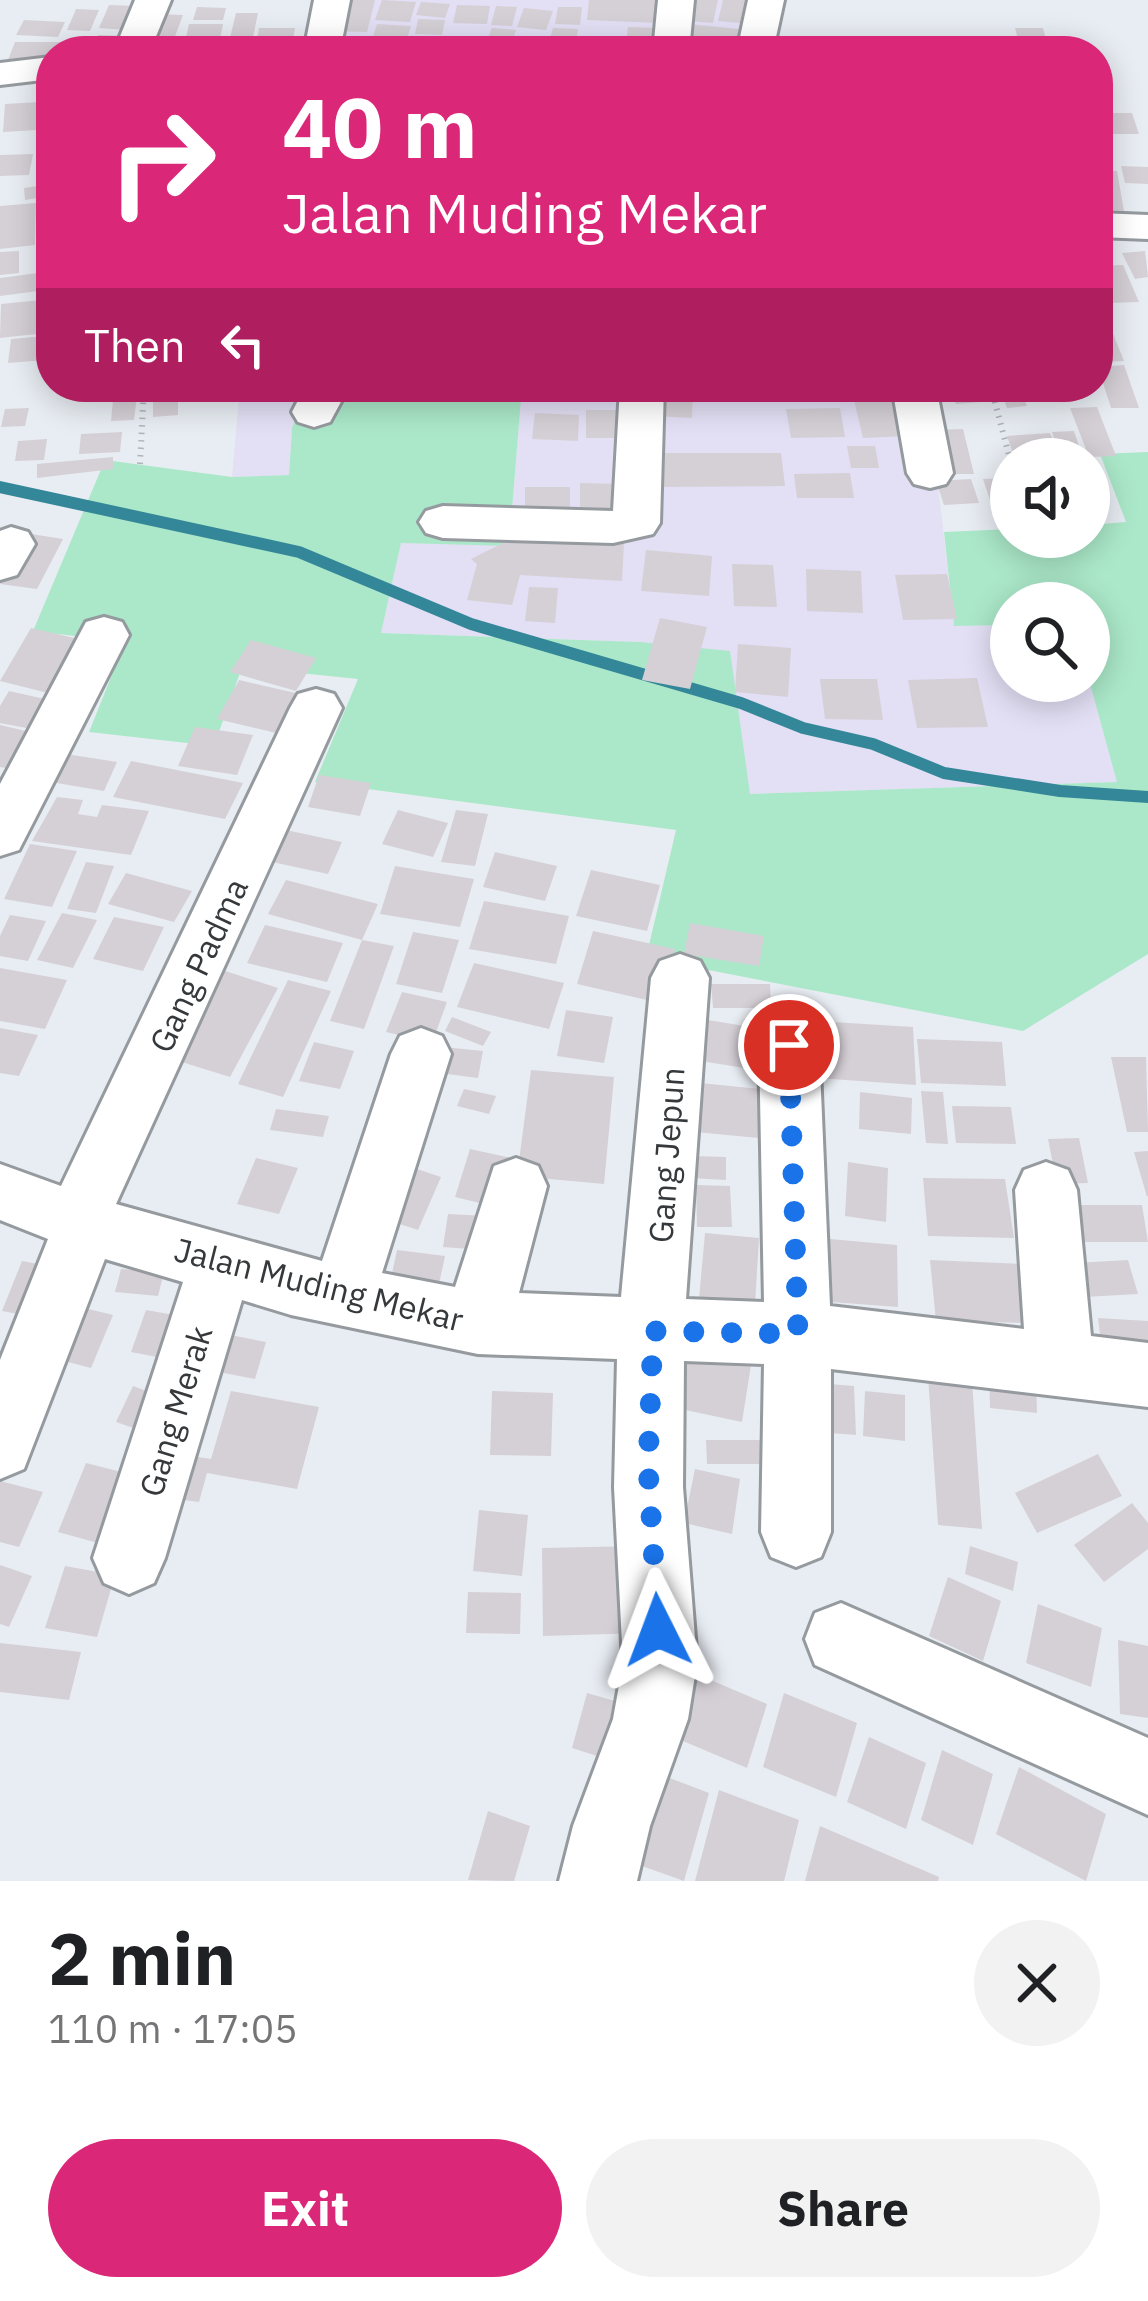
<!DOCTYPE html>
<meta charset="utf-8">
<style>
body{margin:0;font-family:"IBM Plex Sans",sans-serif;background:#f2f2f2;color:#202124;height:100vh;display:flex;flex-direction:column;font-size:45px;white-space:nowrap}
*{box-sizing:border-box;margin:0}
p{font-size:39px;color:#757577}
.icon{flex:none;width:66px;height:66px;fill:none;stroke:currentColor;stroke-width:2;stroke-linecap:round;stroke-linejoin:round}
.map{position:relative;height:1881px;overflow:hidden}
.side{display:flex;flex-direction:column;background:#fff;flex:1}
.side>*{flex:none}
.banner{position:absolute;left:36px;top:36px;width:1077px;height:366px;border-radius:48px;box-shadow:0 6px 30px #0003;background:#db2777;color:#fff;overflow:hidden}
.fabs{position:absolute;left:990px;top:438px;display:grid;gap:24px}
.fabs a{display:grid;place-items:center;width:120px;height:120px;border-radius:50%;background:#fff;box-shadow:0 6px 30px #0003;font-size:60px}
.pin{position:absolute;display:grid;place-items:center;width:102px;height:102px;color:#fff;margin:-51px;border:6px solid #fff;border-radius:50%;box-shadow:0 3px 12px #0007}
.me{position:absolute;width:132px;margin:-66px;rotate:357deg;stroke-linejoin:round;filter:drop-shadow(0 0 9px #0008)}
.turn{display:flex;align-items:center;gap:42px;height:252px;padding:0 48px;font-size:54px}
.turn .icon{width:156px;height:156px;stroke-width:2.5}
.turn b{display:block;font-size:84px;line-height:102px}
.then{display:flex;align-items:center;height:114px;padding:0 48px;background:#0003;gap:24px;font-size:45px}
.round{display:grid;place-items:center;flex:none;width:126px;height:126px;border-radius:63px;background:#f2f2f2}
.overview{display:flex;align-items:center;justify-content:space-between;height:204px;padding:0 48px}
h1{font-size:72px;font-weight:700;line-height:90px}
.primary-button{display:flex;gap:24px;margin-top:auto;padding:24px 48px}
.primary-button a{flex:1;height:138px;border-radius:72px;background:#db2777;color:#fff;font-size:48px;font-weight:700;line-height:138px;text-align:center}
.primary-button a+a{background:#f2f2f2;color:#202124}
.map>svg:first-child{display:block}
.commercial{fill:#e3dff5}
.green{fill:#abe8c9}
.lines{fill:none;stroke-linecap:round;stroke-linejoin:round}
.stream{stroke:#348798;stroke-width:12}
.building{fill:#d5d0d6}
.minor-casing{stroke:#959a9f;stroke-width:6}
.path{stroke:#b0b4b9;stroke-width:6;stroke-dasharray:1.5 6;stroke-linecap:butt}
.minor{fill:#fff;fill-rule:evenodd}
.route{stroke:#1a73e8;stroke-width:21;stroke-dasharray:0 37.8}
.labels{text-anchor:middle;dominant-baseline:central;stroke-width:9;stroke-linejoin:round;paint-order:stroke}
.street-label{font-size:33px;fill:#36393b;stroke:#fff}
</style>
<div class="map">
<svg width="1148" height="1881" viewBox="0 0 1148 1881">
<rect width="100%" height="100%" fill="#e8edf3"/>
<!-- commercial -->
<g class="commercial">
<path d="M317 0H779L765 51H304Z"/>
<path d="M240 387H309L292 428 289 475 232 477Z"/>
<path d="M522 387H927L954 626 1011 625V681L1089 680 1118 782 749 794 640 642 381 633 401 543 509 545Z"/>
</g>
<!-- green -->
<path class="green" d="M309 387H522L509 546 401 543 381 633 640 642 730 651 750 794 1117 782 1089 680V603H1011V625L954 626 944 532 1011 529V537H1089V525L1126 522 1100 454 1148 452V954L1023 1031 646 958 676 830 315 782 358 679 242 667 214 746 89 732 125 642 33 631 105 460 232 477 289 475 292 428Z"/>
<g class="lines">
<!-- stream -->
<path class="stream" d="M0 487 299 552 471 624 741 703 803 728 873 744 944 773 1060 791 1148 797"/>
</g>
<!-- building -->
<g class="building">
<path d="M339 0H375L367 32 331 31Z"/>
<path d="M382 0 416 2 410 22 375 20Z"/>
<path d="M589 0H660L659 23 587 20Z"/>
<path d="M682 0H718L713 23 676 20Z"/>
<path d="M723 0H755L750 24 718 21Z"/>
<path d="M421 2 450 4 445 18 416 15Z"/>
<path d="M109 5 136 6 127 30 99 28Z"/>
<path d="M457 5 490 6 487 24 453 23Z"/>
<path d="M496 6 517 7 512 26 491 25Z"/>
<path d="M197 7 226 8 223 20H193Z"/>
<path d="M558 7H582L580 25 555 24Z"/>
<path d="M524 8 553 11 546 30 517 27Z"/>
<path d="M76 9 99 10 90 31 67 30Z"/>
<path d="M236 13H258L252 42H229Z"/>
<path d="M154 14 183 15 171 47 142 46Z"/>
<path d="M418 19 445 20 442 35 415 34Z"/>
<path d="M24 20 65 22 58 37 16 35Z"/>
<path d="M680 23 748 30 745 41 677 34Z"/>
<path d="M189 24H223L219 43 185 42Z"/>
<path d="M377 24 411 26 406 42 372 40Z"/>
<path d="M628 27 662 28 660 50 625 49Z"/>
<path d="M259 28H295L292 45H256Z"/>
<path d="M492 28 516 30 509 51H483Z"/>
<path d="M553 28 578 29 575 48 548 46Z"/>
<path d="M1015 28H1043L1049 51H1021Z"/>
<path d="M98 35 126 36 120 51H91Z"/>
<path d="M683 37 743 43 741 51H696L680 48Z"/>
<path d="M15 42H68L65 51H51V61L8 60Z"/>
<path d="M39 102 37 130 3 132 5 104Z"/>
<path d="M1098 113H1132L1139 134H1103Z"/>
<path d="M51 138V167L36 168 40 139Z"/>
<path d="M33 154 29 175 0 176V155Z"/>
<path d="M1121 166 1148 167V184L1125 183Z"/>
<path d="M1098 170 1117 171 1124 211 1098 210Z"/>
<path d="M51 184V196L25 200 24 188Z"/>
<path d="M36 203 35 245 0 249V206Z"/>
<path d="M19 251V273L0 275V252Z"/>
<path d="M1145 251 1148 277 1135 279 1122 253Z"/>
<path d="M1123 265 1139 302 1108 303 1098 266Z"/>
<path d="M38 273V291L0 296V278Z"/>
<path d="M41 300 46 333 0 338 1 304Z"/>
<path d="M1112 331 1124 361 1102 362 1098 332Z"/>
<path d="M47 336 46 360 8 363 11 339Z"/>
<path d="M1124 365 1139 408H1111L1098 367Z"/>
<path d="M138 387 134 420 111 421 114 389Z"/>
<path d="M153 387H178V415L153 417Z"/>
<path d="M539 387H578L577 400 538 399Z"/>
<path d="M656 387H693L692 418 654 416Z"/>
<path d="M851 387H895L907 436 863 438Z"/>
<path d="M949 387H987L992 401 956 404Z"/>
<path d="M999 387H1020L1027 406 1007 408Z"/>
<path d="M1097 407 1116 456 1089 457 1070 408Z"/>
<path d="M29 408 25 426 1 427 5 409Z"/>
<path d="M840 408 845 437 791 438 786 409Z"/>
<path d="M586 410H634L635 438H586Z"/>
<path d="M535 413 579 415 578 441 532 439Z"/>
<path d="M963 429 974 474H944L933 430Z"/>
<path d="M1074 431 1081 452 1059 453 1052 432Z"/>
<path d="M122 432 120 452 79 454 81 434Z"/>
<path d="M1050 433 1061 459H1015L1007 436Z"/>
<path d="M47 439 44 460 15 461 18 441Z"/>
<path d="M847 446H875L879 468H851Z"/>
<path d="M657 453H781L785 486 659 487Z"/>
<path d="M113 457V469L37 478V464Z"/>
<path d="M850 473 854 498H797L794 474Z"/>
<path d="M1011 478V508L993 509 983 479Z"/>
<path d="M971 479 979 503 944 505 936 481Z"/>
<path d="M580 483 622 484V515L580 514Z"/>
<rect x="525" y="487" width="45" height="27"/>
<path d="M25 533 63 539 37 589 0 584Z"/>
<path d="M521 534 624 542 622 581 520 575 512 605 467 600 477 564 471 559Z"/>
<path d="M646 550 712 556 709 596 641 591Z"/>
<path d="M732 564 773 565 777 607 734 606Z"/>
<path d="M806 569 861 571 863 613 807 611Z"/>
<path d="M947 574 957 619 903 620 895 575Z"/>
<path d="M529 587 558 588 555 623 525 621Z"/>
<path d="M660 618 707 627 690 689 642 680Z"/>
<path d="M31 628 87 641 52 694 0 681Z"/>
<path d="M251 640 316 658 296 691 230 672Z"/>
<path d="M738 644 791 648 788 697 735 692Z"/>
<path d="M977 678 988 727 917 728 908 680Z"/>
<path d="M820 679H877L883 720 825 719Z"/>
<path d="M239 680 300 694 280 734 217 719Z"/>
<path d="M9 691 54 701 37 730 0 723V706Z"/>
<path d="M0 725 39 734 17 770 0 767Z"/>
<path d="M195 727 253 735 237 775 178 766Z"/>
<path d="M53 752 117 762 104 791 39 780Z"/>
<path d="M131 761 243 783 225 819 113 797Z"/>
<path d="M319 775 371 783 360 816 308 807Z"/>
<path d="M57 797 83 800 78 814 97 817 102 805 149 811 131 855 32 841Z"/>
<path d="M398 810 448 823 433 857 382 844Z"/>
<path d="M456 810 488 814 475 866 441 862Z"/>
<path d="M286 830 342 842 328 874 272 862Z"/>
<path d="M30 844 77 851 52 907 4 899Z"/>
<path d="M495 852 557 866 545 901 483 887Z"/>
<path d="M86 862 114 866 96 913 67 909Z"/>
<path d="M395 866 474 879 460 927 380 914Z"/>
<path d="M591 870 660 885 647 931 576 916Z"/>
<path d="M126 873 192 891 174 922 108 904Z"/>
<path d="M286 880 378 904 362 940 268 914Z"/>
<path d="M484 901 569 916 556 964 469 949Z"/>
<path d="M62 913 97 920 73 968 37 960Z"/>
<path d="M10 915 46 921 28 961 0 956V936Z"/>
<path d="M114 917 164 927 143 971 93 959Z"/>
<path d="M690 923 764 936 759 966 684 954Z"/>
<path d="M265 925 343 943 327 982 247 963Z"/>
<path d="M593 931 675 949 660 1003 577 984Z"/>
<path d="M413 932 459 940 442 993 396 984Z"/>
<path d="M362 940 394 946 364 1029 330 1021Z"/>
<path d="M474 963 564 983 549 1029 457 1007Z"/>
<path d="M210 966 278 988 230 1077 159 1055Z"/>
<path d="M0 968 67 980 45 1029 0 1021Z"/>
<path d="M288 980 331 991 283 1097 238 1084Z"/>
<path d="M711 984H770L771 1008H713Z"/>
<path d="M402 992 447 1002 432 1043 386 1032Z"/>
<path d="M566 1010 613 1017 604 1063 557 1056Z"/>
<path d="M452 1017 491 1032 483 1046 445 1031Z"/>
<path d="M702 1019 774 1031 768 1072 695 1060Z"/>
<path d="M817 1021 913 1027 916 1085 817 1078Z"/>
<path d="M0 1028 38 1035 19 1076 0 1073Z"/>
<path d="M917 1039 1002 1042 1006 1086 921 1083Z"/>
<path d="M314 1042 354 1051 340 1089 299 1081Z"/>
<path d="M444 1047 483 1051 478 1078 439 1073Z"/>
<path d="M1111 1057H1146L1148 1132H1127Z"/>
<path d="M531 1070 614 1077 604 1184 517 1176Z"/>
<path d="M700 1083 761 1089 758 1138 696 1132Z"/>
<path d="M464 1089 496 1096 489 1114 457 1106Z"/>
<path d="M921 1091 943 1092 948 1144 926 1143Z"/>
<path d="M860 1092 912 1098 911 1134 859 1129Z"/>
<path d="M952 1106 1011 1107 1016 1144 956 1143Z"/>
<path d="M276 1109 329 1116 323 1137 270 1130Z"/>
<path d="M1079 1138 1088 1183 1057 1184 1048 1139Z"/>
<path d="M470 1149 511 1158 496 1207 455 1197Z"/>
<path d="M1148 1151V1196L1147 1197 1134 1152Z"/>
<path d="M690 1156 726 1157V1180L690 1178Z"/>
<path d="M256 1158 298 1168 279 1214 237 1204Z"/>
<path d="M848 1162 888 1168 886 1222 845 1216Z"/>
<path d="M402 1164 441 1177 418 1230 378 1217Z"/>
<path d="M923 1178 1005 1179 1014 1238 928 1236Z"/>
<path d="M696 1185 730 1186 732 1227H697Z"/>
<path d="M1070 1205H1142L1148 1242H1077Z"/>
<path d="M448 1214 487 1216 483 1250 443 1247Z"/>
<path d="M705 1233 759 1238 755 1305 699 1299Z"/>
<path d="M819 1238 897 1245 898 1307 818 1301Z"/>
<path d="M397 1250 445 1256 439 1284 391 1278Z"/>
<path d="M930 1260 1024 1264 1032 1323 936 1321Z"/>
<path d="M1128 1260 1138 1294 1085 1297 1076 1263Z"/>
<path d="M22 1261 60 1268 41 1318 2 1311Z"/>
<path d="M121 1269 164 1272 158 1296 115 1292Z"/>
<path d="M72 1305 113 1315 91 1368 49 1357Z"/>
<path d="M146 1310 197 1319 183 1362 131 1352Z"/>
<path d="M1098 1318 1148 1321V1353L1102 1351Z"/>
<path d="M210 1331 266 1342 255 1379 198 1368Z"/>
<path d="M681 1351 751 1365 742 1422 671 1407Z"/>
<path d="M927 1361 971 1366 982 1529 938 1525Z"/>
<path d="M989 1369 1036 1376 1037 1413 990 1408Z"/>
<path d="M804 1382 854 1386 856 1435 803 1431Z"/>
<path d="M133 1386 166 1398 148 1433 116 1422Z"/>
<path d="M231 1391 319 1407 297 1489 207 1473 199 1502 154 1496 166 1452 211 1459Z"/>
<path d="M492 1391 553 1393 551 1456 490 1455Z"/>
<path d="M865 1391 905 1395V1441L863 1436Z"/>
<path d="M706 1440H762L763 1464H707Z"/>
<path d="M1098 1454 1122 1496 1037 1533 1015 1493Z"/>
<path d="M86 1463 133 1475 105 1545 58 1532Z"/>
<path d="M695 1469 740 1479 732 1534 684 1523Z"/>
<path d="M0 1481 43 1492 19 1547 0 1542Z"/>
<path d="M1132 1503 1148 1523V1549L1104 1582 1074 1545Z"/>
<path d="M479 1510 528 1515 522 1576 473 1571Z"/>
<path d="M637 1546 642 1633 543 1636 542 1548Z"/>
<path d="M970 1546 1018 1562 1013 1591 965 1574Z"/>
<path d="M0 1565 32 1576 9 1627 0 1624Z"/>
<path d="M65 1566 115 1575 97 1637 45 1628Z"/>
<path d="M948 1577 1001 1601 983 1661 929 1636Z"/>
<path d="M468 1592 521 1593 520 1634 466 1633Z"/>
<path d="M1038 1604 1102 1628 1091 1687 1026 1663Z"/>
<path d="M1118 1640 1148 1646V1718L1120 1714Z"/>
<path d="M0 1643 81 1652 69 1700 0 1692Z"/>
<path d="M685 1669 767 1704 747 1768 664 1733Z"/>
<path d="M587 1693 636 1707 622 1764 572 1748Z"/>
<path d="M784 1693 857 1723 836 1797 763 1767Z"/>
<path d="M869 1737 926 1763 906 1829 847 1802Z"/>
<path d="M942 1750 993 1774 973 1845 921 1820Z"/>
<path d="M1019 1767 1106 1814 1086 1881 996 1834Z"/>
<path d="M654 1772 709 1793 684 1881 628 1861Z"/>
<path d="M719 1790 799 1820 784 1881H695Z"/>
<path d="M488 1811 530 1826 514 1881 468 1880Z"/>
<path d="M820 1826 939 1877 938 1881H805Z"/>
</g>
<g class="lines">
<defs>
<g id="minor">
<path d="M135 0H171L150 51H114Z"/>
<path d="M314 0H350L340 51H304Z"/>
<path d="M658 0H694L689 51H653Z"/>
<path d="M748 0H784L773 51H737Z"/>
<path d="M51 57V79L0 85V63Z"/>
<path d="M1098 213 1148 215V239L1098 237Z"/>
<path d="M305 387H349L330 422 314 427 298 422 292 412Z"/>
<path d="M620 387H664L660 523 653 534 613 543 443 538 426 533 419 522 426 511 443 506 613 511Z"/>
<path d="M892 387H936L953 473 946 484 930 488 914 484 907 473Z"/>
<path d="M11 527 28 532 35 544 17 575 0 580V531Z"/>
<path d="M104 617 122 622 129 635 19 850 0 856V784L86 622Z"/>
<path d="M316 689 334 694 342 708 116 1204 322 1261 391 1054 400 1036 421 1028 442 1036 451 1054 382 1273 455 1287 494 1166 516 1158 538 1166 547 1186 519 1293 621 1297 651 978 660 961 680 954 700 961 709 978 686 1299 764 1302 759 1045 768 1027 789 1020 810 1027 819 1045 830 1306 1024 1329 1015 1190 1024 1170 1046 1162 1068 1170 1077 1190 1091 1336 1148 1343V1407L831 1369V1532L821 1557 796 1567 771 1557 761 1532 764 1364 684 1361 683 1487 697 1663 688 1719 650 1826 637 1881H559L573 1826 613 1719 623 1663 614 1487 617 1359 478 1354 291 1315 242 1300 165 1558 154 1583 129 1594 104 1583 93 1558 183 1282 105 1259 24 1469 0 1479V1360L48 1239 0 1220V1164L61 1186 290 708 298 694Z"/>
<path d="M841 1603 1148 1738V1815L815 1665 805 1639 815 1613Z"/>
</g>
</defs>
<!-- minor casing -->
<use href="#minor" class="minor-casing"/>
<!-- path -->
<g class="path">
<path d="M50 247 51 264"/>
<path d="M991 387 1011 463"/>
<path d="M140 464 144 387"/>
</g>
<!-- minor -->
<use href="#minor" class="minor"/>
</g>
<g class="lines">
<!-- route -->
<path class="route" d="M658 1630 648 1466 653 1331 798 1334 789 1045"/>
</g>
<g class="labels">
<!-- street labels -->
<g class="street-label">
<text transform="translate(198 965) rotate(-65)">Gang Padma</text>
<text transform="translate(666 1155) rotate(-86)">Gang Jepun</text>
<text transform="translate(319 1284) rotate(14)">Jalan Muding Mekar</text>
<text transform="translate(175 1411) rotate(-73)">Gang Merak</text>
</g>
</g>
</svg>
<div class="fabs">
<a><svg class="icon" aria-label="sound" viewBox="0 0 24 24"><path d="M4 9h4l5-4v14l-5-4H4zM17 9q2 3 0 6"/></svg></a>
<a><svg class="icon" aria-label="search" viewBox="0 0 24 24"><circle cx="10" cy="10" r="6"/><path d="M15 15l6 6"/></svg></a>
</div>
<div class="pin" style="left:789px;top:1045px;background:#d93025"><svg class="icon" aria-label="arrive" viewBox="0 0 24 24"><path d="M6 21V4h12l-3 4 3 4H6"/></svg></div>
<svg class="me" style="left:658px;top:1630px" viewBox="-20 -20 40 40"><path d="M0-17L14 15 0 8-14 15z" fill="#1a73e8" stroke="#fff" stroke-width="4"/></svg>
<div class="banner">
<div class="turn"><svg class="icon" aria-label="right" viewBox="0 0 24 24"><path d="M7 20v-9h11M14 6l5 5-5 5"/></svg><div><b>40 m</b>Jalan Muding Mekar</div></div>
<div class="then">Then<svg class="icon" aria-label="left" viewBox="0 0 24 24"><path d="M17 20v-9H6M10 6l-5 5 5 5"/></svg></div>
</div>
</div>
<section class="side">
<div class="overview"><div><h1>2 min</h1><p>110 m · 17:05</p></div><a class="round"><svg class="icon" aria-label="close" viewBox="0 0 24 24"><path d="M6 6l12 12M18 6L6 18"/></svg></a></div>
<div class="primary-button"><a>Exit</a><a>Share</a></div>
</section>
